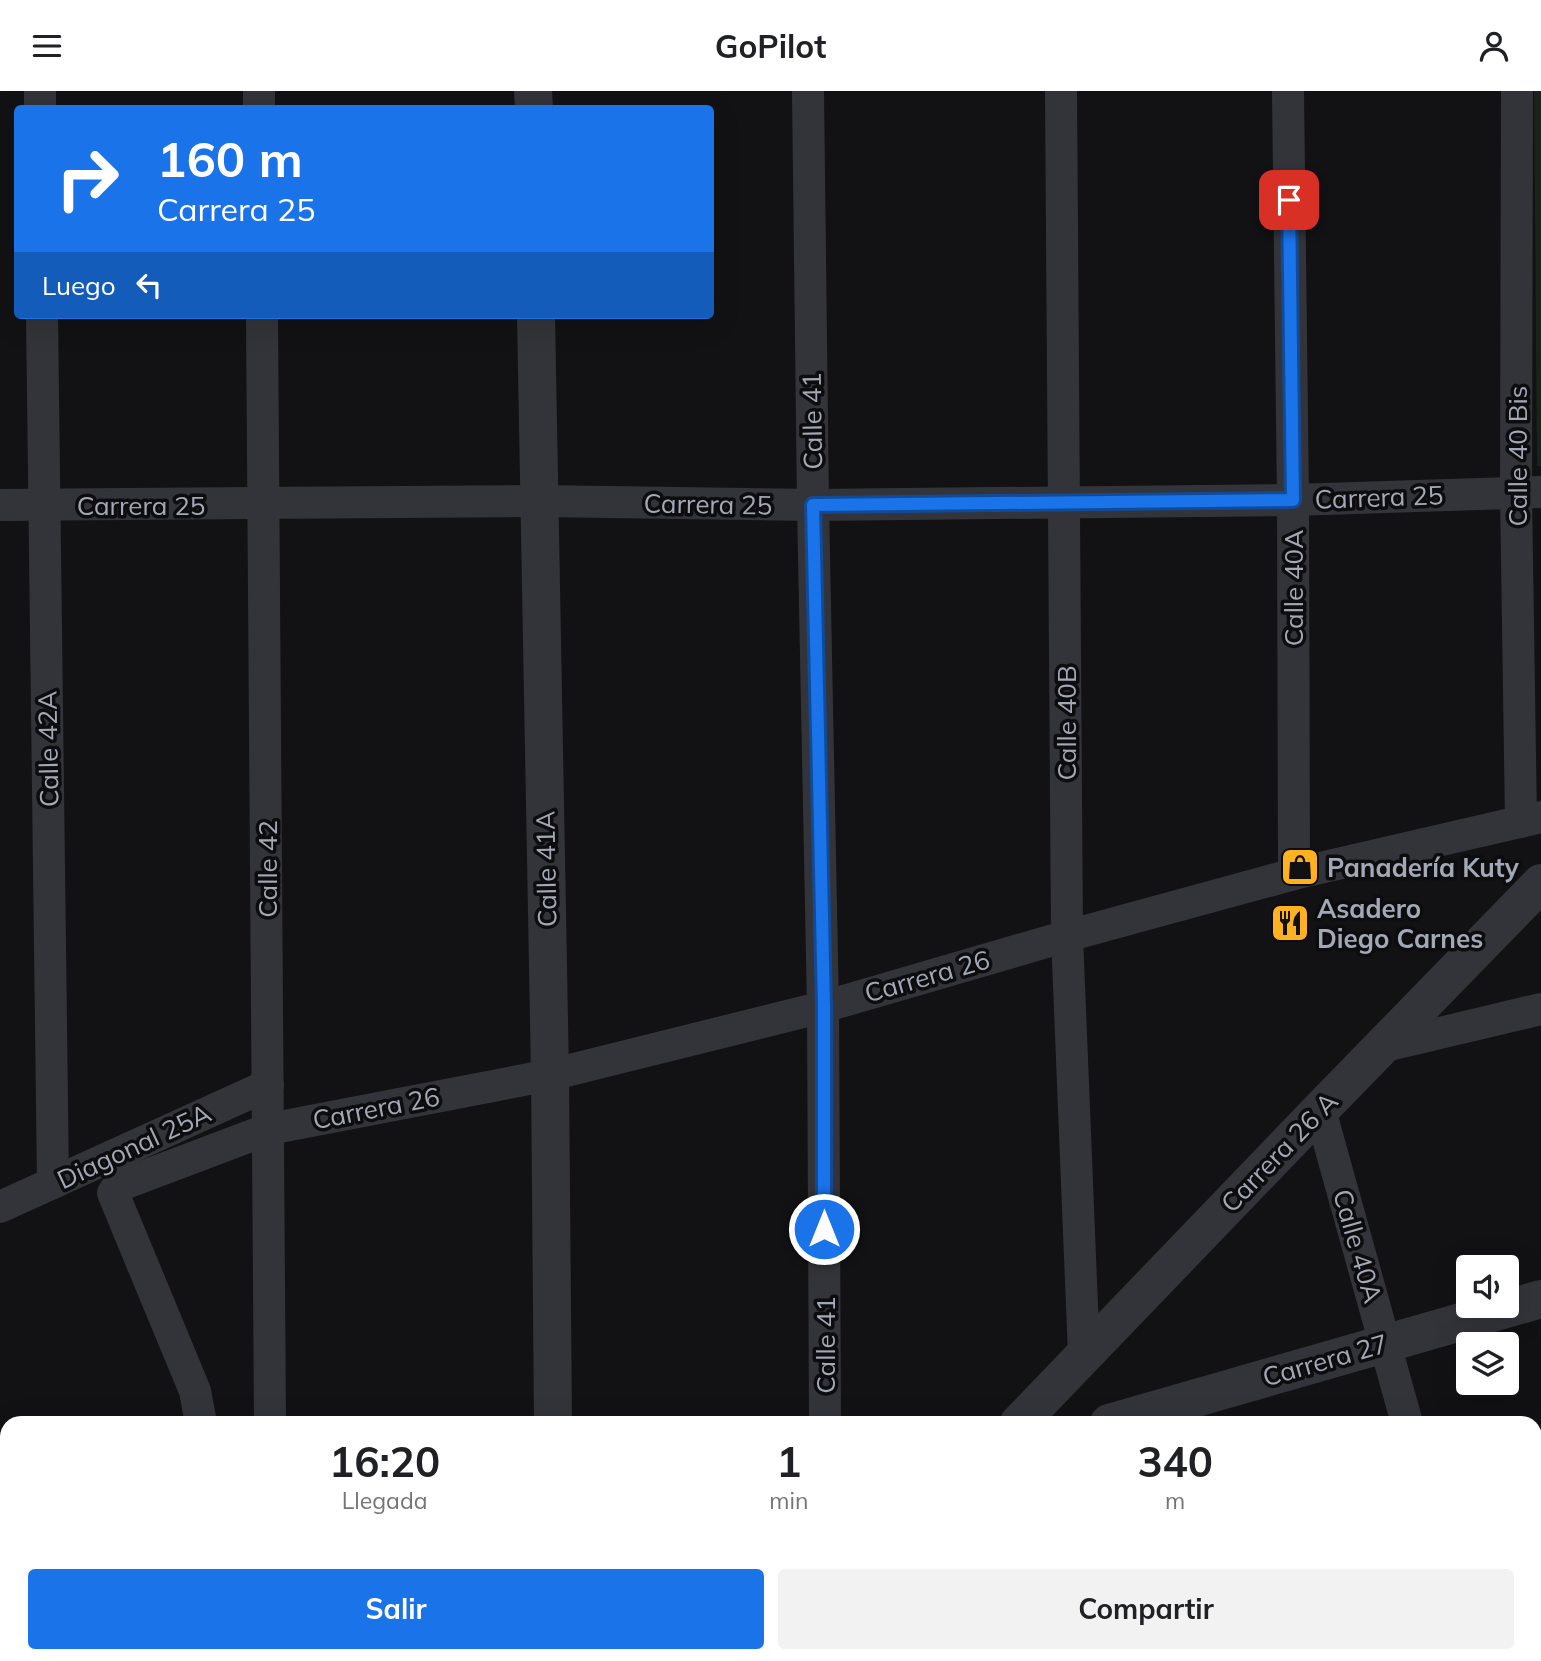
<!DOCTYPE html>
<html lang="es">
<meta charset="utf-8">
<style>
body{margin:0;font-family:Mulish,sans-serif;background:#f2f2f2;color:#202124;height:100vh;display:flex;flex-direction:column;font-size:26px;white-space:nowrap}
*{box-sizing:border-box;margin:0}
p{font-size:23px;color:#757577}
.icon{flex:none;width:38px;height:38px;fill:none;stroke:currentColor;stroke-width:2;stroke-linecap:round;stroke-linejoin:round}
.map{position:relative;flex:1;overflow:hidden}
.sheet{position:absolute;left:0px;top:1325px;width:1542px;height:247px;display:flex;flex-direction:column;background:#fff;border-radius:21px 21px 0 0;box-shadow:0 7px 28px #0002}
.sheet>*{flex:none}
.hud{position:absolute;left:14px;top:14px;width:700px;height:214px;border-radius:7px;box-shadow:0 7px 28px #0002;background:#1a73e8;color:#fff;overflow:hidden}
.tools{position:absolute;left:1456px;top:1164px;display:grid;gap:14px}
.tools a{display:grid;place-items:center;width:63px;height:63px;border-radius:7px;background:#fff;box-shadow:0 7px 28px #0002;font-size:35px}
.pin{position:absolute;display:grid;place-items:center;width:60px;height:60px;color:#fff;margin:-30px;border-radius:14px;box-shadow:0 4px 10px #0006}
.me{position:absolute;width:77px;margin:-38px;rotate:0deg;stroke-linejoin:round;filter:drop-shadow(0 0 5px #0008)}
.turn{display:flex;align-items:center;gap:24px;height:147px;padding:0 28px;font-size:32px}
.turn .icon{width:91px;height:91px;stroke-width:2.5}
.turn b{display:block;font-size:49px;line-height:60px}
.then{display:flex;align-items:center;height:66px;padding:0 28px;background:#0003;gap:14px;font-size:26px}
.eta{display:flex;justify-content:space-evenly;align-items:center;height:119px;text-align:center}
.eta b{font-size:42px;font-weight:700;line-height:49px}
.button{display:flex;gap:14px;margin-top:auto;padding:14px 28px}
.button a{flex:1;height:80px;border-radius:7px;background:#1a73e8;color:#fff;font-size:28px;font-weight:700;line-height:80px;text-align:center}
.button a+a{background:#f2f2f2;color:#202124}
header{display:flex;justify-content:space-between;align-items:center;height:91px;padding:0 28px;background:#fff;font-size:32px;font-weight:700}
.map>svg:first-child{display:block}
.built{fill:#1e1e21}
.green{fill:#1a221b}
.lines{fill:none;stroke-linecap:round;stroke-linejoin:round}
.minor{stroke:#333439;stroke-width:32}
.tertiary{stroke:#333439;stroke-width:38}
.route-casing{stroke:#114b97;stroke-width:18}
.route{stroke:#1a73e8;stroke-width:12}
.labels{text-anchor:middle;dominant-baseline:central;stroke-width:7;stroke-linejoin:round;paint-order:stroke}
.street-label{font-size:26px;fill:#a2a8b6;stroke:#0d0d0f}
.poi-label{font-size:26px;font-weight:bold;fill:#a2a8b6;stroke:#0d0d0f;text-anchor:start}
</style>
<header><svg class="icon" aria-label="menu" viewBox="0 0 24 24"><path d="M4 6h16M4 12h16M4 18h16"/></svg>GoPilot<svg class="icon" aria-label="person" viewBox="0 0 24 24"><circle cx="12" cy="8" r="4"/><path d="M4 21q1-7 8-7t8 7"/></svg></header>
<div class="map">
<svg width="1541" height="1570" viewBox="0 0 1541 1570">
<rect width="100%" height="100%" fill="#121214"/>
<!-- built -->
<path class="built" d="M865 1565 1015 1564 1016 1570H860Z"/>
<!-- green -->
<path class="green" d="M1534 0H1541V375H1537Z"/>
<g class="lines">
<!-- minor -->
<g class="minor">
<path d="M40 0V18"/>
<path d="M259 0V18"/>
<path d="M808 0 813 414 823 916 825 1332"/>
<path d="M1061 0 1067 845 1084 1264"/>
<path d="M1288 0 1293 409 1294 783"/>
<path d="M1517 0 1516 402 1521 731"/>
<path d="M42 224 53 1092"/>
<path d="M262 224 270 1332"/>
<path d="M0 414 539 410 813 414 1293 409 1541 401"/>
<path d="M1381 956 1541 918"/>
<path d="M1320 1019 1407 1332"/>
<path d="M0 1116 268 994"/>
<path d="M201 1332 195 1300 113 1102 118 1095 269 1038 550 984 823 916 1067 845 1294 783 1541 726"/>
<path d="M0 1520 7 1517"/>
<path d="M1535 1555 1541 1554"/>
<path d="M305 1564 330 1570"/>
<path d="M1041 1564 1042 1570"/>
<path d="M1466 1570 1491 1564"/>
</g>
<!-- tertiary -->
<g class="tertiary">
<path d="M533 0 534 18"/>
<path d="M536 224 550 984 553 1332"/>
<path d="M1019 1332 1320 1019 1541 792"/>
<path d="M1109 1332 1541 1208"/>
<path d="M554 1564V1570"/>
<path d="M791 1570 796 1564"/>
</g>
</g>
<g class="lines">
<defs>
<path id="route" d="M824 1138V916L813 414 1293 409 1289 109"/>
</defs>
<!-- route casing -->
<use href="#route" class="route-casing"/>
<!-- route -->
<use href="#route" class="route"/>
</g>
<!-- icons -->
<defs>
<symbol id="shop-square" viewBox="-11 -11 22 22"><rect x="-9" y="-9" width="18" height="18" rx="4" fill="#ffb11f" stroke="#0d0d0f"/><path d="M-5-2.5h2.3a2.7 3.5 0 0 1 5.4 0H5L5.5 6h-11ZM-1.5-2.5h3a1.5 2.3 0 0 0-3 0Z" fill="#111"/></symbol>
<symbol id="restaurant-square" viewBox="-11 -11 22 22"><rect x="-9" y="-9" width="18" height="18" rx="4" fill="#ffb11f" stroke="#0d0d0f"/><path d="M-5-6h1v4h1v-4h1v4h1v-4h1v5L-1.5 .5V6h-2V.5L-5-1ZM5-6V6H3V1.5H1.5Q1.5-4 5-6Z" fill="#111"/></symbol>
</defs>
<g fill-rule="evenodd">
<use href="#shop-square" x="1278" y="754" width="44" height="44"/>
<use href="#restaurant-square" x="1268" y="810" width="44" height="44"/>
</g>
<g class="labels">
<!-- street labels -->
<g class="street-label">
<text transform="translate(812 330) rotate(-91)">Calle 41</text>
<text transform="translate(1517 365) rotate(-90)">Calle 40 Bis</text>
<text transform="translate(1379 406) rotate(-2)">Carrera 25</text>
<text transform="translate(708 413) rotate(1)">Carrera 25</text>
<text x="141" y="414">Carrera 25</text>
<text transform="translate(1293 497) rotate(-90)">Calle 40A</text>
<text transform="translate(1066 632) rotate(-90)">Calle 40B</text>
<text transform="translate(48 658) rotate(-91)">Calle 42A</text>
<text transform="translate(267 778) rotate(-90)">Calle 42</text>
<text transform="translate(546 778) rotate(-91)">Calle 41A</text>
<text transform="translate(927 885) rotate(-16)">Carrera 26</text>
<text transform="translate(376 1017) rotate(-11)">Carrera 26</text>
<text transform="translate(134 1055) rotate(-25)">Diagonal 25A</text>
<text transform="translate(1279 1061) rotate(-46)">Carrera 26 A</text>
<text transform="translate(1358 1155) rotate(74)">Calle 40A</text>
<text transform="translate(825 1254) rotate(-90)">Calle 41</text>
<text transform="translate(1325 1269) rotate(-16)">Carrera 27</text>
</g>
<!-- poi labels -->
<g class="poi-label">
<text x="1327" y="776">Panadería Kuty</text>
<text x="1317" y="817">Asadero<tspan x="1317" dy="30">Diego Carnes</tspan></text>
</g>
</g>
</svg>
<div class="tools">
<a><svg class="icon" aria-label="sound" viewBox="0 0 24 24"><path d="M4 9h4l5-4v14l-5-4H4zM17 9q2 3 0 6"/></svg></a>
<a><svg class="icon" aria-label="layers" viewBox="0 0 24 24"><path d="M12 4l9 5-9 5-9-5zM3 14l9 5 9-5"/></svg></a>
</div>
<div class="pin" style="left:1289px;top:109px;background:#d93025"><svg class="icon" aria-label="arrive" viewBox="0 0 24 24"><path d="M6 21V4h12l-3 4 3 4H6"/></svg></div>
<svg class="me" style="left:824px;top:1138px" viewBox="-20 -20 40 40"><circle r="17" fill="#1a73e8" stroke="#fff" stroke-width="3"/><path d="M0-11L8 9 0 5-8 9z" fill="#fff"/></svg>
<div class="hud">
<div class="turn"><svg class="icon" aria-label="right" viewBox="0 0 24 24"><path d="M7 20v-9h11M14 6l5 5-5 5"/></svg><div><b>160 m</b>Carrera 25</div></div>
<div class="then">Luego<svg class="icon" aria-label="left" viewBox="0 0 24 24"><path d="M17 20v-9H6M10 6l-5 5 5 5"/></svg></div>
</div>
<section class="sheet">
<div class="eta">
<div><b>16:20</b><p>Llegada</p></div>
<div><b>1</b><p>min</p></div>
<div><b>340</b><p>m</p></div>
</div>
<div class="button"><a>Salir</a><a>Compartir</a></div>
</section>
</div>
